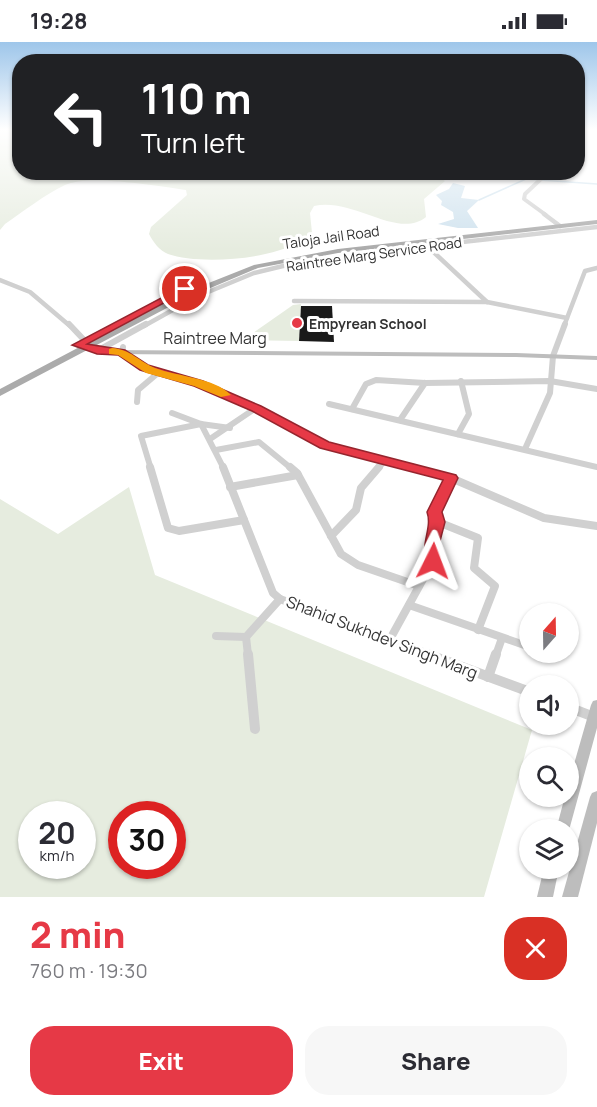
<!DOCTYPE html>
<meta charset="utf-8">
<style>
body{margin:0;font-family:Manrope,sans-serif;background:#f7f7f7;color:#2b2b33;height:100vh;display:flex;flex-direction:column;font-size:22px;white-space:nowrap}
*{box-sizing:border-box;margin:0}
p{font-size:20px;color:#7c7c81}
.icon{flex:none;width:33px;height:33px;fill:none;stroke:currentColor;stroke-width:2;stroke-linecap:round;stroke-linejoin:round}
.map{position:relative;height:855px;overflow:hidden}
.side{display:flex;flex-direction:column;background:#fff;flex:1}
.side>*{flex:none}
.top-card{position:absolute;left:12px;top:12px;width:573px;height:126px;border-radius:24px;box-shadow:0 2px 4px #0004;background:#202124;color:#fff;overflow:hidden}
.needle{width:39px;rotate:20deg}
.tools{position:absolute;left:519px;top:561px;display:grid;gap:12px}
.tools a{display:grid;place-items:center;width:60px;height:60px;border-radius:50%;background:#fff;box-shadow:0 2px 4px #0004;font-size:30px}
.speed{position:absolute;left:18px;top:759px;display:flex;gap:12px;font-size:30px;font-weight:700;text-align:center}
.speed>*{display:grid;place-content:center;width:78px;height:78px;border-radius:50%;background:#fff;box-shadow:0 2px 4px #0004;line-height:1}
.speed small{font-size:15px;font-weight:400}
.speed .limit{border:9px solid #d22;background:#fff;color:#111}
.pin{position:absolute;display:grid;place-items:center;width:51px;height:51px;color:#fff;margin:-26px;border:3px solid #fff;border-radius:50%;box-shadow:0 2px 6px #0007}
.me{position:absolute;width:66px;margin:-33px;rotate:3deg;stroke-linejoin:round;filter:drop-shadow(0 0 4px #0008)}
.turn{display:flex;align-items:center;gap:21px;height:126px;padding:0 30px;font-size:27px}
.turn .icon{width:78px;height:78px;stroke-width:2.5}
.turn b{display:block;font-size:42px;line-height:51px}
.round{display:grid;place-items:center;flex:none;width:63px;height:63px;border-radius:24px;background:#f7f7f7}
.head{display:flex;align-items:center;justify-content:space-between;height:102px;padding:0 30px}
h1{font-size:36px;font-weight:800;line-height:45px;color:#e63946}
.cta{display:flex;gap:12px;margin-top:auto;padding:12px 30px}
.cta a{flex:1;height:69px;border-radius:24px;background:#e63946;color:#fff;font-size:24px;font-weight:800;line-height:69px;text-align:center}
.cta a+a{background:#f7f7f7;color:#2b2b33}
.status{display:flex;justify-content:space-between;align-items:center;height:42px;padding:0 30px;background:#fff;direction:ltr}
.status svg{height:16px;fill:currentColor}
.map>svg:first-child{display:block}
.green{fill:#e6ecdf;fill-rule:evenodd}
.water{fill:#cfe2ee}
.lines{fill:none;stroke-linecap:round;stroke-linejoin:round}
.stream{stroke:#cfe2ee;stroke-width:1.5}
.building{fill:#1a1a1a}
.minor-far4{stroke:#d0d0d0;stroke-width:4}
.minor-far3{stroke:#d0d0d0;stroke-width:4.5}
.minor-far2{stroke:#d0d0d0;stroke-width:6}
.minor-far1{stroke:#d0d0d0;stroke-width:8}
.minor{stroke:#d0d0d0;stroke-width:10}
.secondary{fill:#bdbdbd;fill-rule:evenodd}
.primary{fill:#ababab;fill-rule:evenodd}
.route{fill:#e63946;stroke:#96252e;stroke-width:1.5}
.slow{fill:#f59e0b}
.poi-dot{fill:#e63946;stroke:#fff;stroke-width:2}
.labels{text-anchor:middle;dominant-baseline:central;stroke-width:6;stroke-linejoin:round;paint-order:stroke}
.far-street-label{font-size:14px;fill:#333;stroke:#fff}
.far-poi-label{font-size:14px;font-weight:bold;fill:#333;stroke:#fff;text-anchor:start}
.street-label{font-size:16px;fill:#333;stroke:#fff}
</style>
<div class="status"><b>19:28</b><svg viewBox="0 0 49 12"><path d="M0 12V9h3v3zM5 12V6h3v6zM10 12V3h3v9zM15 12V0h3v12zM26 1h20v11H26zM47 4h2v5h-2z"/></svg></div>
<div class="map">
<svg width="597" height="855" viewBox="0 0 597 855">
<rect width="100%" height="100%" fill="#fff"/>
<!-- green -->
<g class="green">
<path d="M0 88H19L20 130H431L445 139 424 157 426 175C398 198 353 155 314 164L310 171 312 191C287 217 202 224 168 212 160 209 153 200 149 192L151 185 187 153 186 148C158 144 88 132 65 143 44 153 24 169 5 182L0 188Z"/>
<path d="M301 262 299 299 243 298 293 263Z"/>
<path d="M129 445 155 533 532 688 484 855H0V457L58 492ZM32 772H82V824H32ZM122 772H172V824H122Z"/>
</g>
<!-- water -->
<path class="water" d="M453 141 465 144 461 156 479 158 467 169 478 186H458L438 182 454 177 453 170 441 163 442 159 436 153 449 147Z"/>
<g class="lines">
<!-- stream -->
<path class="stream" d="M479 158 526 137 597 142"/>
</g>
<!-- building -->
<path class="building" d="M301 264H332L334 300 299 299Z"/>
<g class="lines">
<!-- minor-far4 -->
<path class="minor-far4" d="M542 136 525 152 524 157 546 173"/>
<!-- minor-far3 -->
<g class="minor-far3">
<path d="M544 172 560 184"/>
<path d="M427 204 487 260"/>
<path d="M0 238 30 250 70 284"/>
<path d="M294 259 487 260 567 276"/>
<path d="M144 284 196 255 254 231 283 224 390 208 597 185"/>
<path d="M564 284 585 229 597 226"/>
</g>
<!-- minor-far2 -->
<g class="minor-far2">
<path d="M69 282 85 299"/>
<path d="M123 305 122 311 144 326 199 342 256 366 316 400 417 427"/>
<path d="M97 309 146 282"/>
<path d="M137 360 138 348 158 331"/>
<path d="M329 362 597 425"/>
<path d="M352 367 366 342 376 338 425 341 550 339 597 347"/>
<path d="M172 371 201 382 230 386"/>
<path d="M400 378 425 341"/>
<path d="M201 382 224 427"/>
<path d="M458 392 469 372 461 339"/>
<path d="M210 397 256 366"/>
<path d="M525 407 550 351 553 314 565 282"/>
<path d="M216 408 259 400 292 427"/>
<path d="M151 427 141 394 201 382"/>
<path d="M377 427 385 419"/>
</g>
<!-- minor-far1 -->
<g class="minor-far1">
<path d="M150 425 168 486 179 489 244 478"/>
<path d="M223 425 273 551 280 557 431 613"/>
<path d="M290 425 297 431 341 512 358 523 419 544"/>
<path d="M411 425 451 436 544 476 597 484"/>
<path d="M451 436 439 458 434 475 438 480 478 496 474 526 495 544 478 588"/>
<path d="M230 445 298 433"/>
<path d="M331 494 356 468 361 446 379 425"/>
<path d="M409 563 530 605"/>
<path d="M557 572 558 569"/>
<path d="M216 594 246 595"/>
<path d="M389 599 433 519 432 499 438 480"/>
<path d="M248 613 246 595 280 557"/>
<path d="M496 613 502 596"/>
</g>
<!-- minor -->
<g class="minor">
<path d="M248 612 255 687"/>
<path d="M427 612 530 650"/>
<path d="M488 635 496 612"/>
<path d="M568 665 597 676"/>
</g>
<!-- secondary -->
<g class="secondary">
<path d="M75 301H78L106 308 516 311 597 314V318L516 315 106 312 75 305Z"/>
<path d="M597 658V686L568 792V788H556L565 754H568V743L591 663 593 659Z"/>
<path d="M597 749V781L578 855H562L590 755 592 751Z"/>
<path d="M544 826H559L553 855H537Z"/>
</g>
<!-- primary -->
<path class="primary" d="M597 178V182L338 211 258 226 182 258 0 354V347L176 254 254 223 338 207Z"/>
</g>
<!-- sky -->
<linearGradient id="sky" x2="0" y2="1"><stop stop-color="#9ec6ea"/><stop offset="0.42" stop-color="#fff"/><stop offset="1" stop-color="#fff" stop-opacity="0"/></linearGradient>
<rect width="597" height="208" fill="url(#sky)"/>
<!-- route -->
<path class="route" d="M182 245 190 247 87 302 125 308 148 323 203 339 261 364 329 400 456 433 458 436 442 470 445 480 440 499 441 519 439 523H428C418 505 433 487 427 470L443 438 320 406 252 369 194 344 140 328 118 313 97 312 72 303Z"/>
<!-- slow -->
<path class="slow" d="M112 306C130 307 140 320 155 326 178 335 213 335 231 353L221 355 194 344 146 331 118 313 109 312V307Z"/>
<!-- markers -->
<circle class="poi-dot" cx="297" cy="281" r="6"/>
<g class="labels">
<!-- far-street labels -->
<g class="far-street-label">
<text transform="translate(331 195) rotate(-8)">Taloja Jail Road</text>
<text transform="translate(374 212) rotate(-8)">Raintree Marg Service Road</text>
</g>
<!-- far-poi labels -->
<g class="far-poi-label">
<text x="309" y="281">Empyrean School</text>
</g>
<!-- street labels -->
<g class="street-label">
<text x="215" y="296">Raintree Marg</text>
<text transform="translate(382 595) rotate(21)">Shahid Sukhdev Singh Marg</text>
</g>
</g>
</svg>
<div class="tools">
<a><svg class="needle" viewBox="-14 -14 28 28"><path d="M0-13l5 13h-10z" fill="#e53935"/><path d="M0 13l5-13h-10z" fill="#7c7c81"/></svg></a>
<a><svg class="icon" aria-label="sound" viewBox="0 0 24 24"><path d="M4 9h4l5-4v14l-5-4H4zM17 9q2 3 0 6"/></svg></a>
<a><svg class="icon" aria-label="search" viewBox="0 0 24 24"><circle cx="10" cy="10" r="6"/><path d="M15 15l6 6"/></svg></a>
<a><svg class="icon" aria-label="layers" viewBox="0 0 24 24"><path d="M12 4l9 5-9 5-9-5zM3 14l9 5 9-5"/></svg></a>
</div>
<div class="speed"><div>20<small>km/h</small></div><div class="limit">30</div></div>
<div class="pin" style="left:185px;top:247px;background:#d93025"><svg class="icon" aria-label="arrive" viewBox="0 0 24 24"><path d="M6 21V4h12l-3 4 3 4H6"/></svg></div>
<svg class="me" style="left:433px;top:519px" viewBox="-20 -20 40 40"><path d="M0-17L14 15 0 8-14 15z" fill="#e63946" stroke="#fff" stroke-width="4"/></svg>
<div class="top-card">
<div class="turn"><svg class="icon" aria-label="left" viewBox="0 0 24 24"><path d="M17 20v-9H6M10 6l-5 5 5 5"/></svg><div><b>110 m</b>Turn left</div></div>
</div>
</div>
<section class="side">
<div class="head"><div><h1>2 min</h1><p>760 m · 19:30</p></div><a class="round" style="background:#d93025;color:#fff"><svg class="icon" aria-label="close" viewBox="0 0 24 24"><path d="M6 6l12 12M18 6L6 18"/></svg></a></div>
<div class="cta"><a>Exit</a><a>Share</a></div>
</section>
